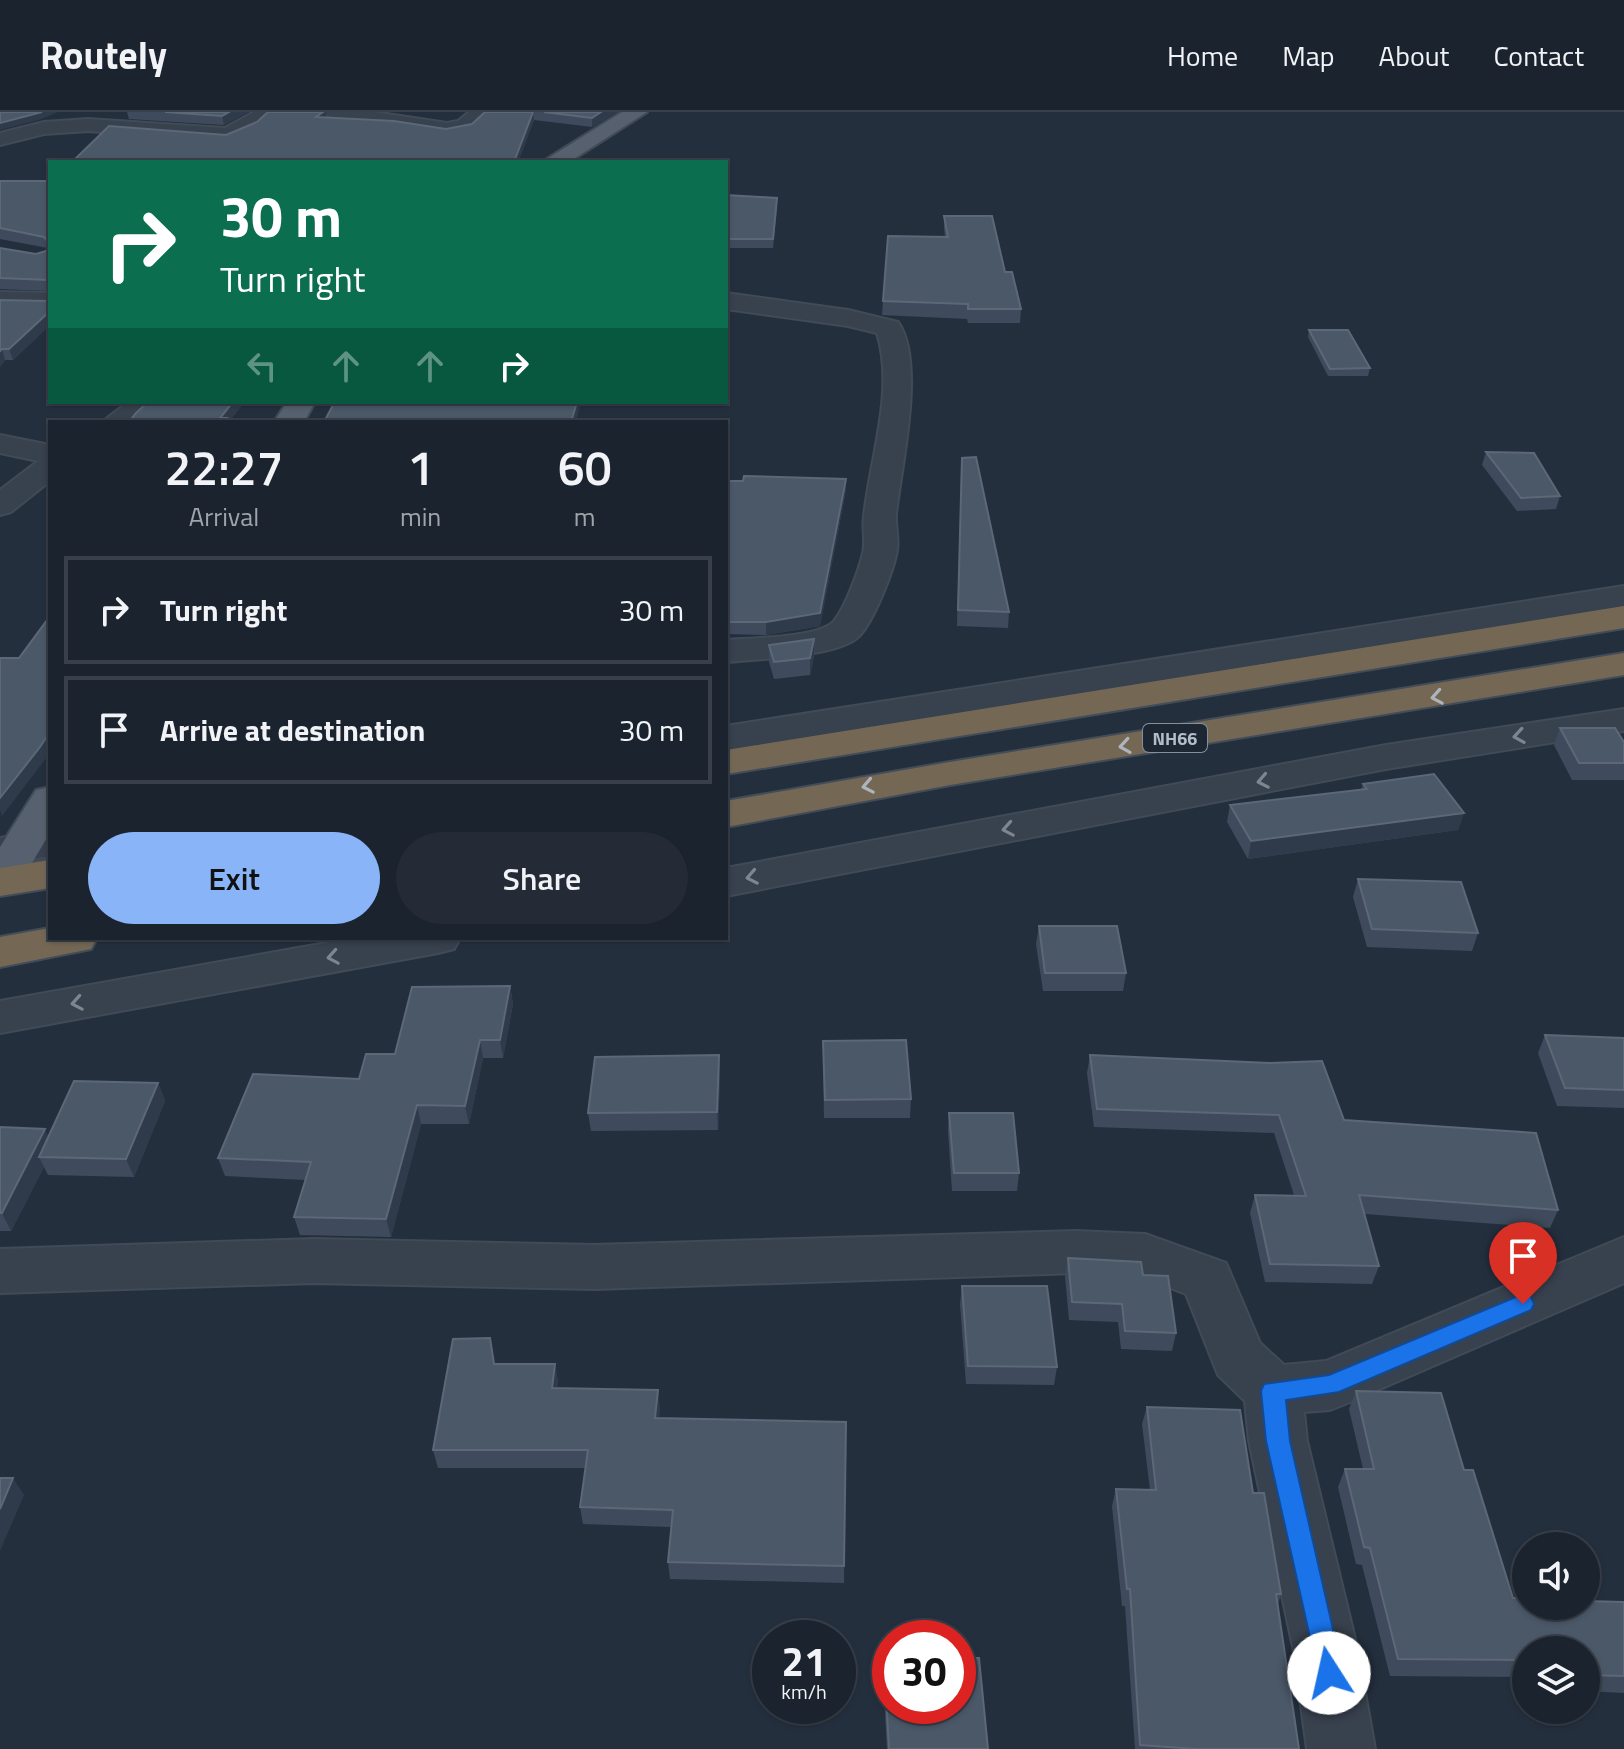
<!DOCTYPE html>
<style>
body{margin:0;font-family:"Titillium Web",sans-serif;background:#242b36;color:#f1f3f6;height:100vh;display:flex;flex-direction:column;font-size:30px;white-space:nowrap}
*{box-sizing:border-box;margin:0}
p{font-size:26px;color:#a0a4aa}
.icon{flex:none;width:44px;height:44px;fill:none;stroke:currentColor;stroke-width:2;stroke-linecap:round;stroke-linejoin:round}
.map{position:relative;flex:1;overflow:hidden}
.drawer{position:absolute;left:48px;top:308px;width:680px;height:520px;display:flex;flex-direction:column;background:#1b232e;border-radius:0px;box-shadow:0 2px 6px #0004,0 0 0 2px #39404a}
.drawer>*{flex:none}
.top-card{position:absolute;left:48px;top:48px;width:680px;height:244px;border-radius:0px;box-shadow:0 2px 6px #0004,0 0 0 2px #39404a;background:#0b6e4f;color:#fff;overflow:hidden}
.fabs{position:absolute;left:1512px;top:1420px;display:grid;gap:16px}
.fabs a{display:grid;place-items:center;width:88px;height:88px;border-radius:50%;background:#1b232e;box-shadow:0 2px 6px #0004,0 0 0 2px #39404a;font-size:40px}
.speed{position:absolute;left:752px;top:1508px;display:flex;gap:16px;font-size:40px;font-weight:700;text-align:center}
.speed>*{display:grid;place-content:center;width:104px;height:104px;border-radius:50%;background:#1b232e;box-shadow:0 2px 6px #0004,0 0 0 2px #39404a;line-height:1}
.speed small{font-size:20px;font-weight:400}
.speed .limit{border:12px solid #d22;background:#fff;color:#111}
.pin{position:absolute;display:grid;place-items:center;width:68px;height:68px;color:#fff;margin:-82px -34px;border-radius:50% 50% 50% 0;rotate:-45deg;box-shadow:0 0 8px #0007}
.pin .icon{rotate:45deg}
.me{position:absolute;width:88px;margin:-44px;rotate:350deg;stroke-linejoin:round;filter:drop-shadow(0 0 6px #0008)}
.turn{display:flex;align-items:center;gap:28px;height:168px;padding:0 40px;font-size:36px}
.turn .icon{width:104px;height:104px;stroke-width:2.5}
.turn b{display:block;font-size:56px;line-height:68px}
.lanes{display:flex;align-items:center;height:76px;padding:0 40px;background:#0003;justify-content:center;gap:40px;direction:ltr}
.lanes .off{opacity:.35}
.eta{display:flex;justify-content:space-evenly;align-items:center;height:136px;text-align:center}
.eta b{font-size:48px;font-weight:600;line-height:56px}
.primary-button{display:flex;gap:16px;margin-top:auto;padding:16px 40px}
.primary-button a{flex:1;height:92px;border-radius:48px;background:#8ab4f8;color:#111;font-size:32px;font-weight:600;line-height:92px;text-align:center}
.primary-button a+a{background:#242b36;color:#f1f3f6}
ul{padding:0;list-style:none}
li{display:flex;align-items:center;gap:24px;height:108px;margin:0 16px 12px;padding:0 24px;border:4px solid #39404a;border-radius:0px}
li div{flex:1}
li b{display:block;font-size:30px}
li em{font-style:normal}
header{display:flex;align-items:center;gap:48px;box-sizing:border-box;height:112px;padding:0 40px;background:#1b232e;border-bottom:2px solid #39404a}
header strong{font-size:38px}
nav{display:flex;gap:44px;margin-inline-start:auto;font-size:28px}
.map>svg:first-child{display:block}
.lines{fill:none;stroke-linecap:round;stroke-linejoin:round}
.minor-casing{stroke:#414a57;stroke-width:4}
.major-casing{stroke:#414a57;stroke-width:4}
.highway-casing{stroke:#434c59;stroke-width:4}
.minor{fill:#38414e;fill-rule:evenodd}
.major{fill:#56606e;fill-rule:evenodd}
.highway{fill:#746855;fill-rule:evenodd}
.wall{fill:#3f4b5c}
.shaded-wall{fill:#2f3b4b}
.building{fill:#4b5868;stroke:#5c6777;stroke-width:2}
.oneway{stroke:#aeb4bd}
.oneway2{stroke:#7c8592}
.route{fill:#1a73e8;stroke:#114b97;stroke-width:2}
.labels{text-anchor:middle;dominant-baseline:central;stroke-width:8;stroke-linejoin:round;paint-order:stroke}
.shield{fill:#1d2633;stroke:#878f9c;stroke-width:2}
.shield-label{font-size:18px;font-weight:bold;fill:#b4bcc9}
</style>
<header>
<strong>Routely</strong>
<nav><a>Home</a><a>Map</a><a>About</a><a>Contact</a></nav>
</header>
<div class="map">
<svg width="1624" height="1637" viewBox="0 0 1624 1637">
<rect width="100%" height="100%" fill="#242f3e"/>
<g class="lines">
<defs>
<g id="minor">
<path d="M254 0H277L258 17 228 29 88 19 44 22 0 33V21L44 10 88 7 225 16Z"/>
<path d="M322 0H374L447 11 458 9 469 0H492L471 19 447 23 332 6Z"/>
<path d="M0 180 50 181V197L0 196Z"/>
<path d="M726 181 848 198 898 210C926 250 901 355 896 402 895 414 899 426 897 438 894 458 872 514 857 526 834 545 757 547 726 550V528C749 526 820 526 834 509 845 496 859 458 863 441 866 429 862 416 864 404 870 346 895 279 877 221L848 214 726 197Z"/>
<path d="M128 290H162L137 310H102Z"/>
<path d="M0 323 50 333V369L11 400 0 403V378L38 349 0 341Z"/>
<path d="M1624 474V494L726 638V614Z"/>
<path d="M1624 597V619L1386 657 726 784V756L1386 633Z"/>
<path d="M50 718V744L0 752V726Z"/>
<path d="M354 826H460L454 837 438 841 0 921V889Z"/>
<path d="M1076 1119 1145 1122 1226 1151 1260 1231 1284 1253 1326 1249 1624 1125V1171L1350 1290 1330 1298 1304 1300 1307 1329 1357 1535 1375 1637H1307L1293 1535 1249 1329 1245 1289 1218 1263 1186 1182 1142 1165 1076 1161 594 1177 314 1171 0 1181V1137L314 1127 594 1133Z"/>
</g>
<g id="major">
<path d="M622 0H647L569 50H542Z"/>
<path d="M287 290H315L304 310H274Z"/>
<path d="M50 675V721L24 764 9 768 0 765V735L36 678Z"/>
</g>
<g id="highway">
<path d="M1624 494V516L726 662V638Z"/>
<path d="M1624 541V563L950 673 726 715V689L950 650Z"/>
<path d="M50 748V776L0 784V756Z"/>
<path d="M50 816V826H97L91 837 0 855V825Z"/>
</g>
</defs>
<!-- minor casing -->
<use href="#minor" class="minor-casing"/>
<!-- major casing -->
<use href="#major" class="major-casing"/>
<!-- highway casing -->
<use href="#highway" class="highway-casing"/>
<!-- minor -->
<use href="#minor" class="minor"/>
<!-- major -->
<use href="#major" class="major"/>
<!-- highway -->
<use href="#highway" class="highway"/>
</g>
<!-- wall -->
<g class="wall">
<path d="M127 0H248L224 13 129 7Z"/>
<path d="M326 0 327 6 446 17 472 12 485 0H617L592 15 534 8 518 50H72L226 23Z"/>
<path d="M0 69H50V213L13 248H5L0 255V188L47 189 50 186 49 179 0 177V136L36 142 46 139 48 136 0 127Z"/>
<path d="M726 83 777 95 773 136H726Z"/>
<path d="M944 104 1005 160 1021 197 1020 211H968L967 207 882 203 883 189 945 125 944 117Z"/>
<path d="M1309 218 1370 256 1368 264H1328L1308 225Z"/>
<path d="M1486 340 1560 384 1556 397 1517 399 1482 353Z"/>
<path d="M961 361 1009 500 1008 516 957 514Z"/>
<path d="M846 378 820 514 766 523 726 522V382Z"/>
<path d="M769 533 814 544 810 563 774 567 769 550Z"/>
<path d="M1560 616 1624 630V668H1572L1554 633Z"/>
<path d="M1363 672 1464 701 1458 718 1248 747 1227 710 1230 693 1361 678Z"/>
<path d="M1358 767 1478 821 1472 839 1367 835 1353 785Z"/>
<path d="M1039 814 1126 861 1123 879H1043L1036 832Z"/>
<path d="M510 874 513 892 503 946H483L469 1012H421L391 1125 300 1123 294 1105 306 1068 225 1064 218 1046 359 967 395 942Z"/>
<path d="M1545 923 1624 926V996L1557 994 1538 941Z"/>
<path d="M719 943 720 961 718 1018 591 1019 588 1001Z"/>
<path d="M1090 943 1344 1008 1558 1098 1550 1116 1365 1102 1379 1154 1372 1172 1265 1170 1250 1101 1255 1083H1294L1274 1021 1094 1015 1087 961Z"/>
<path d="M823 947 911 987 910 1006H824Z"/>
<path d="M158 971 165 989 134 1065 48 1063 44 1055 11 1119H0V1015L48 1025Z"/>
<path d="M949 1001 1019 1061 1017 1079H952L948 1019Z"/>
<path d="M1068 1146 1143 1163 1176 1221 1172 1239 1121 1237 1118 1210 1069 1208 1065 1164Z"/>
<path d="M962 1174 1057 1255 1054 1273 966 1272 960 1192Z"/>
<path d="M495 1252H555L558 1270 557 1276 660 1295 659 1306 846 1310 844 1471 670 1467 668 1450 671 1415 583 1412 580 1395 586 1356H438L433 1338Z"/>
<path d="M1356 1279 1464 1358 1513 1486 1624 1490V1581L1586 1579V1538H1526V1565L1390 1564 1362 1453 1356 1452 1338 1375 1345 1357H1363L1349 1297Z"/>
<path d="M1147 1295 1253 1381 1281 1482 1278 1492 1299 1637H1135L1125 1494H1122L1112 1394 1116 1377 1150 1378 1142 1312Z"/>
<path d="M884 1548 988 1637H887L883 1565Z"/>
</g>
<!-- shaded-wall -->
<g class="shaded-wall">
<path d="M42 0H58L39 8 0 18V11Z"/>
<path d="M229 0H248L224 13 222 4Z"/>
<path d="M323 0H326L327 7 316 5Z"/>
<path d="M533 0 534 8 518 50H514Z"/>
<path d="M601 0H617L592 15V6Z"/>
<path d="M50 199V213L13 248 9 237Z"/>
<path d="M2 237 5 248 0 255V239Z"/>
<path d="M233 290H245L229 310H221L220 306Z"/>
<path d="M577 290H581L576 310H571Z"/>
<path d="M846 367V378L820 514 766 523V510Z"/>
<path d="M814 527V544L810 563V546Z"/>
<path d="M50 620V641L2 704 0 698V686Z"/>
<path d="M1464 701 1458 718 1248 747 1251 729Z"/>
<path d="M510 874 513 892 503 946 500 928Z"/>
<path d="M480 928 483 946 469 1012 465 994Z"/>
<path d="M719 943 720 961 718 1018 717 1000Z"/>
<path d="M158 971 165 989 134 1065 126 1047Z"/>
<path d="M417 993 421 1012 391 1125 386 1107Z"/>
<path d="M45 1017 53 1035 39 1045 44 1055 11 1119 2 1101Z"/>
<path d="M555 1252 558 1270 555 1294 552 1276Z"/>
<path d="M658 1278 660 1295 657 1323 655 1306Z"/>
<path d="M13 1366 24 1383 0 1439V1397Z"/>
</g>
<!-- building -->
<g class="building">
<path d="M0 0H42L0 11Z"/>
<path d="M165 0H229L222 4Z"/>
<path d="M268 0H323L316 5 394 9 446 17 472 12 485 0H533L514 50H72L109 14 226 23 257 10Z"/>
<path d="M544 0H601L592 6Z"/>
<path d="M0 69H50V199L9 237H2L0 239V188L47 189 50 186 49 168 0 166V136L36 142 46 139 50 132 44 125 0 116Z"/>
<path d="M726 83 777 86 773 127H726Z"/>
<path d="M944 104H992L1005 160H1012L1021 197H968V192L883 189 888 124 948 125Z"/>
<path d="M1309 218H1348L1370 256 1330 257Z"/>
<path d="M148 290H233L220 306H227L224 310H129L136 301Z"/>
<path d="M385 290H577L571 310H324L333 293 384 292Z"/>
<path d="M1486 340 1534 341 1560 384 1521 386Z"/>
<path d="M976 345 1009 500 958 498 962 346Z"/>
<path d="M744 364 846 367 820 501 766 510H726V382L729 369H743Z"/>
<path d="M50 504V620L40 635 0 686V546H19Z"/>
<path d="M814 527 810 546 774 550 769 533Z"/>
<path d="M1560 616H1615L1624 630V651H1579Z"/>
<path d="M1434 662 1464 701 1251 729 1230 693 1367 677 1363 672Z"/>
<path d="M1358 767 1461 770 1478 821 1372 817Z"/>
<path d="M1039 814H1117L1126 861H1045Z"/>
<path d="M510 874 500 928H480L465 994 417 993 386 1107 294 1105 311 1050 218 1046 253 962 359 967 366 942H395L412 875Z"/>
<path d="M1545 923 1624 926V978L1565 976Z"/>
<path d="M906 928 911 987 825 988 823 929Z"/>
<path d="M719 943 717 1000 588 1001 595 945Z"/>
<path d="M1090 943 1270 951 1322 949 1344 1008 1536 1021 1558 1098 1359 1083 1379 1154 1270 1152 1255 1083 1306 1084 1279 1003 1097 997Z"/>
<path d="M74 969 158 971 126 1047 39 1045Z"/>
<path d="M949 1001H1013L1019 1061H954Z"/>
<path d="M0 1015 45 1017 2 1101H0Z"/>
<path d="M1068 1146 1141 1150 1143 1163 1168 1164 1176 1221 1125 1219 1122 1192 1072 1190Z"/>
<path d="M962 1174H1047L1057 1255 968 1254Z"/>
<path d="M490 1226 494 1252H555L552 1276 658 1278 655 1306 846 1310 844 1454 668 1450 673 1398 580 1395 588 1338H433L453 1227Z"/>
<path d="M1356 1279 1441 1281 1464 1358H1473L1513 1486H1526V1494H1586V1489L1624 1490V1564L1586 1563V1538H1526V1548L1398 1547 1370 1436 1364 1435 1345 1357H1374Z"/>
<path d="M1147 1295 1240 1298 1253 1381H1264L1281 1482H1276L1299 1637H1197L1140 1633 1130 1477H1127L1116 1377 1156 1378Z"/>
<path d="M0 1366H13L0 1397Z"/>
<path d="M958 1546H979L988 1637H889L884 1548H890V1594H958Z"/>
</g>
<!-- one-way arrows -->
<defs><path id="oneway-chevron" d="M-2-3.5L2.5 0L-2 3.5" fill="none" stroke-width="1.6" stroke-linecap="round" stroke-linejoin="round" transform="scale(2)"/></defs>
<g class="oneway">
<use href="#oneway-chevron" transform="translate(1437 585) rotate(170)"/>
<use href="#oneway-chevron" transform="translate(1125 634) rotate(171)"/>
<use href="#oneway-chevron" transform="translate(868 674) rotate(169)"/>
</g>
<g class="oneway2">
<use href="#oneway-chevron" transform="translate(1519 624) rotate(171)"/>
<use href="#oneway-chevron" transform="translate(1263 669) rotate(169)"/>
<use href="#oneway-chevron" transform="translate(1008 717) rotate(170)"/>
<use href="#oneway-chevron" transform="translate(752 765) rotate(169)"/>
<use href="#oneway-chevron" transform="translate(333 845) rotate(170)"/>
<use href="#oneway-chevron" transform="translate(77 891) rotate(170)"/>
</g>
<!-- route -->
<path class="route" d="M1523 1182 1531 1185 1534 1192 1531 1198 1339 1280 1286 1288 1290 1329 1343 1561 1339 1570 1329 1574 1320 1570 1266 1329 1261 1279 1264 1272 1329 1263Z"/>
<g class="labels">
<!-- shield labels -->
<rect class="shield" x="1143" y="612" width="64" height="28" rx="6"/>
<g class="shield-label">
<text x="1175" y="626">NH66</text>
</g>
</g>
</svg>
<div class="fabs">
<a><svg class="icon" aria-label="sound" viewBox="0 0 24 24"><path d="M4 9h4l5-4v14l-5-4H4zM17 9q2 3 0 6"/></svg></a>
<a><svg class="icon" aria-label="layers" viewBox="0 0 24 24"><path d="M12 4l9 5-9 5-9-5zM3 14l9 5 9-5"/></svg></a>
</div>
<div class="speed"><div>21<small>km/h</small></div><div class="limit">30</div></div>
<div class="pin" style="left:1523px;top:1192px;background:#d93025"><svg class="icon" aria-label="arrive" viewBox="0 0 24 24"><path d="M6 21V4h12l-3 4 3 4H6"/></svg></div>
<svg class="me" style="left:1329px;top:1561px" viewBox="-20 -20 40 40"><circle r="19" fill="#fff"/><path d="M0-13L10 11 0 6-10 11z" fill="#1a73e8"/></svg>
<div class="top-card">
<div class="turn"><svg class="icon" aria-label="right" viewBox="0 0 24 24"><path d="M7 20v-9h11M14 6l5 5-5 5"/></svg><div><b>30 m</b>Turn right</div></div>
<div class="lanes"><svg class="icon off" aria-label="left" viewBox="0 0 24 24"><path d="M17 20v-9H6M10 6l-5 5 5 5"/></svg><svg class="icon off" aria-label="ahead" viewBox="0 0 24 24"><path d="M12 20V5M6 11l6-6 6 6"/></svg><svg class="icon off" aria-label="ahead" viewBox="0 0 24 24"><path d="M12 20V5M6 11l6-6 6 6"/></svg><svg class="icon" aria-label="right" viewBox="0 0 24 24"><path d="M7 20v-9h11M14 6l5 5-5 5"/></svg></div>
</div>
<section class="drawer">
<div class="eta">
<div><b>22:27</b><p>Arrival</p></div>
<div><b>1</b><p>min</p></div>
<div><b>60</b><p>m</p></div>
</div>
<ul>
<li><svg class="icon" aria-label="right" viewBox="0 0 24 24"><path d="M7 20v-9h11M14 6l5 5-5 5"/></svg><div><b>Turn right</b></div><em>30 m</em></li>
<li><svg class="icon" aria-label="arrive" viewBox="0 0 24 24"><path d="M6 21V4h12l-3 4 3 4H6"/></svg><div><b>Arrive at destination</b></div><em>30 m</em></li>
</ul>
<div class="primary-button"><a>Exit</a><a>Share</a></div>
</section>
</div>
